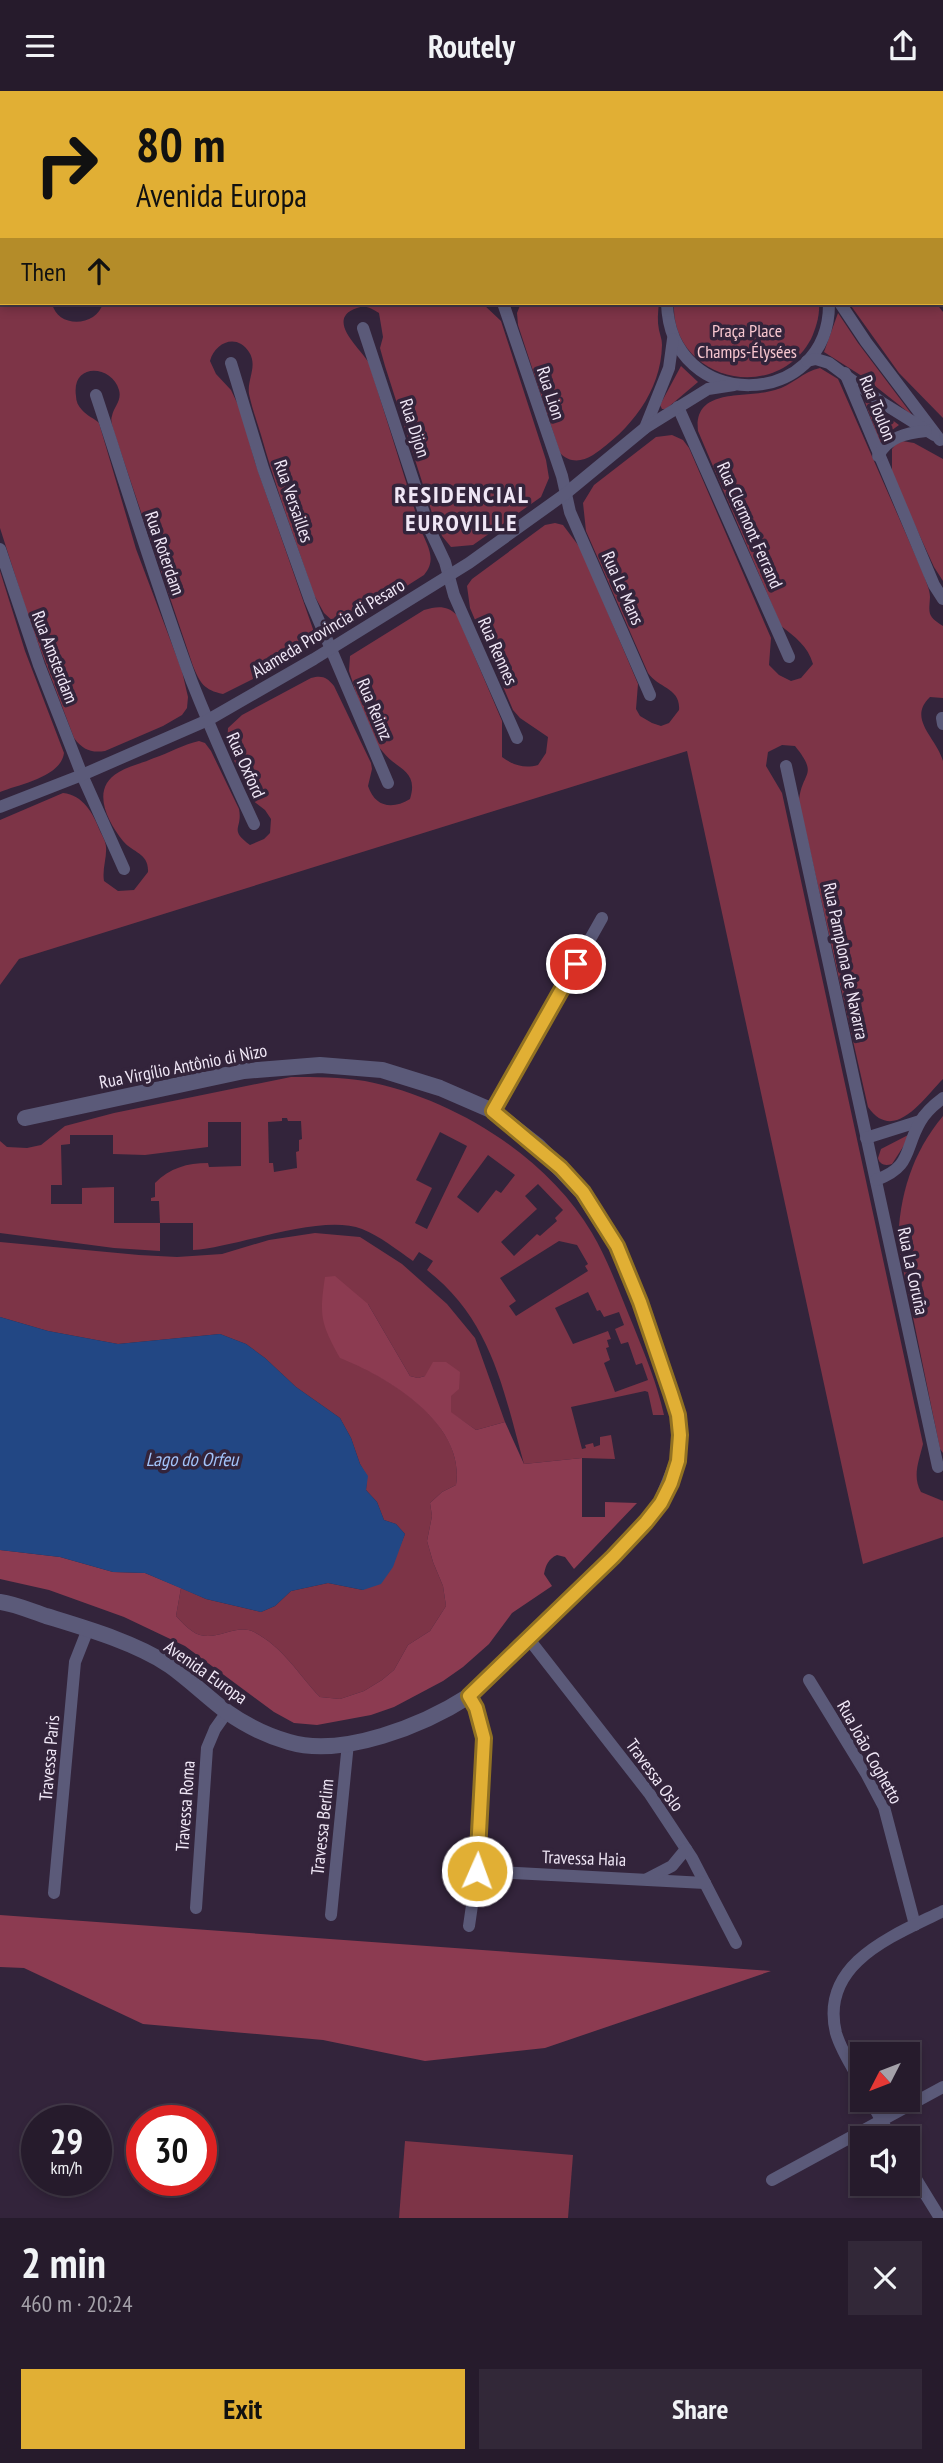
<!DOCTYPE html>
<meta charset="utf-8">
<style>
body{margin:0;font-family:"PT Sans Narrow",sans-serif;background:#322838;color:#f1f3f6;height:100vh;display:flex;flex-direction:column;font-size:26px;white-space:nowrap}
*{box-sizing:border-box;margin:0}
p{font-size:23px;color:#a4a1a9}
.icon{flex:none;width:38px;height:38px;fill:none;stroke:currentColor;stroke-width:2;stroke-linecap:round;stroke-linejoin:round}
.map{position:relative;height:2127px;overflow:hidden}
.panel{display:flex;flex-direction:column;background:#261b2c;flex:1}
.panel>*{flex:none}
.hud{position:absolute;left:0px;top:0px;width:943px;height:214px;box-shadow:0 4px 10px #0003,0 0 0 2px #423948;background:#e1af34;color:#111;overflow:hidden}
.needle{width:46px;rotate:228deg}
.buttons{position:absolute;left:850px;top:1951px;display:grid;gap:14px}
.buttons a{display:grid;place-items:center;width:70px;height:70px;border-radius:0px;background:#261b2c;box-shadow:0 4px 10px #0003,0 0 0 2px #423948;font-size:35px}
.speed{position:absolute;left:21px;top:2014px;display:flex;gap:14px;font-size:35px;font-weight:700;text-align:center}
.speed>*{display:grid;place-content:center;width:91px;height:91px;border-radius:50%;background:#261b2c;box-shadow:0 4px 10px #0003,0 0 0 2px #423948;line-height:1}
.speed small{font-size:18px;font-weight:400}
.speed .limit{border:10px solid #d22;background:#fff;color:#111}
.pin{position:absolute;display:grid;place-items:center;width:60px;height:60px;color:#fff;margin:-30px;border:4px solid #fff;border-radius:50%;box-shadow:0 2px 7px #0007}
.me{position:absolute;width:77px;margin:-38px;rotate:2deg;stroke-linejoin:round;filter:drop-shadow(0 0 5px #0008)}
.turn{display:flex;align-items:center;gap:24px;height:147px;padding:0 21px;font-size:32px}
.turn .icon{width:91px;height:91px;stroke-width:2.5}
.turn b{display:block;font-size:49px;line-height:60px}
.then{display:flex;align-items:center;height:66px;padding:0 21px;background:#0003;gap:14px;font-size:26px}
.round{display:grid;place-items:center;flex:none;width:74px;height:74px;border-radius:0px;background:#322838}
.summary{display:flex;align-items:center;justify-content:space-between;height:119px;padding:0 21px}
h1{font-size:42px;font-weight:600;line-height:52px}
.primary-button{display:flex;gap:14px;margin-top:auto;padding:14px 21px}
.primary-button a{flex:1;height:80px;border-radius:0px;background:#e1af34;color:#111;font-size:28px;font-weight:600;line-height:80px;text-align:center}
.primary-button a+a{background:#322838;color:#f1f3f6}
header{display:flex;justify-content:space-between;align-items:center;height:91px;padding:0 21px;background:#261b2c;font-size:32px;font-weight:600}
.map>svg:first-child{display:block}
.green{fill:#7d3447;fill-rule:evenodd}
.forest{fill:#8c3b51}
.water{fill:#224784}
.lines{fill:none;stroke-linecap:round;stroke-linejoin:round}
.minor{stroke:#5b5a79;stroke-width:12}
.tertiary{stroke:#5b5a79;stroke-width:16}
.route-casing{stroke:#927222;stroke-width:18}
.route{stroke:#e1af34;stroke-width:12}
.labels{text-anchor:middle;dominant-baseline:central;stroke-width:7;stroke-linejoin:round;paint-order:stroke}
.park-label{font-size:18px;fill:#f7c6cf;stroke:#33243b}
.street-label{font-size:18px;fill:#f0e7f6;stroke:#33243b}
.water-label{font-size:19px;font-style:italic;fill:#a2c3f9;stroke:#33243b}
.district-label{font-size:24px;font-weight:bold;letter-spacing:2px;fill:#f0e7f6;stroke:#33243b}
</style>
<header><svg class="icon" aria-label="menu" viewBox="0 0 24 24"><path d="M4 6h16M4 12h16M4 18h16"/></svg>Routely<svg class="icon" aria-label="share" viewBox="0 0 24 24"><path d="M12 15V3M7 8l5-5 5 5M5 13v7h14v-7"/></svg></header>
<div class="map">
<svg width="943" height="2127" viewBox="0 0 943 2127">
<rect width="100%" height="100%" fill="#33243b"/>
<!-- green -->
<g class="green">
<path d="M0 0 29 2H2V212H52C57 238 97 236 103 212H482L501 230 546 369 549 387 541 406 473 454 451 456 442 445 433 425 385 275 380 257 383 246 379 222C371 217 366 214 357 217 324 228 361 258 369 272L421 439C428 456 437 469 424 484L350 531 335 532 324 522 314 504C296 451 276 398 261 344 257 331 252 317 249 303 247 288 258 275 249 261 237 242 215 251 210 270L216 283 231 299 240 318 255 371 314 541 312 553 297 566 223 603C204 599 200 592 193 575L114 341C113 336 110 330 112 325 114 315 122 310 119 299 112 274 71 271 76 305 76 310 78 315 82 319 87 325 94 327 99 332L136 458 182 580 188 606 187 617 182 624 163 635 105 660C91 662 83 659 74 647L30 531 0 437Z"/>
<path d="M521 212H659C658 221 657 230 659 239 660 244 662 248 662 254 661 301 630 339 593 364 582 371 569 372 560 362L518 234 517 222Z"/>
<path d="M674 212H819C820 224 816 237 811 248 775 315 670 288 674 212Z"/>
<path d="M849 212H936L943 221V327L899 282Z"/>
<path d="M838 222 858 252 913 325 865 287 824 261Z"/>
<path d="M681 275 698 291 666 318H662L660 314Z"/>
<path d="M820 277 838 288 842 297 924 484C926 491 930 499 930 506 929 523 927 525 943 535V607L930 606C907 628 936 646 943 670V988C923 1008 894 1053 868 1016L799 711C801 680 820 686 795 655L782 654 768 661 766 675 782 702 923 1353C919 1370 912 1385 921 1401L943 1410V1446L863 1473 687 660 19 868 0 894V729L63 702C83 704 93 722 100 740 102 744 106 751 106 756 107 767 102 778 104 790L118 800 134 799 148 781C149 762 133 762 123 750 107 730 90 697 119 681 129 675 143 672 154 667 169 662 184 653 199 650L205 652 211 660 239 718C243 738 228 738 250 754L264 748 270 742 271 728 265 719 252 709 227 654 228 637 242 624 311 587C322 584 327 586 334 595L371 672 372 678 368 695C375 716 392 719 410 708 419 679 397 679 383 661 365 640 358 606 349 580L350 565 424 519C437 515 447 514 457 524L502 630V666C513 674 524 678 538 674L546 662 548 646 520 627 513 619 470 517 467 495 472 488 545 434 555 432 563 434 581 458 638 593 636 618 640 625 652 632 661 635 669 632 679 619C681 597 658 597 648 582L586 440 583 412 594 394 656 346 672 344 683 349 689 357 771 547 769 574 779 584 791 590 801 587 813 573C808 555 795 546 781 535L698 340C693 295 747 308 775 299 792 295 803 280 820 277Z"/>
<path d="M864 308 899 334 888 342 880 353Z"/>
<path d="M902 350 914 352 943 368V490L934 476 892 384V358L896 353Z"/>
<path d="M0 480 25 560 64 662C61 686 20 693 0 701Z"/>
<path d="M291 986C315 986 341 986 365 990 452 1007 546 1064 592 1142 609 1171 620 1203 633 1234 645 1264 657 1292 664 1324H653L648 1301 645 1300 571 1316 582 1358 586 1357 585 1354 593 1352 594 1356 600 1354V1346L611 1344 615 1368 582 1367 524 1373C503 1298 492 1230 427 1179L433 1170 419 1161 413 1170C397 1159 380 1145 362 1138 321 1122 238 1156 193 1159V1132H160V1160L114 1157 0 1142V1050L7 1056 27 1057 41 1054 65 1035 114 1022ZM282 1027H287L288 1030H301L302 1048 299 1049V1060L296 1061 297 1077 274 1081 273 1072H269L268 1031 282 1030ZM208 1031H241V1075L209 1076 208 1072C187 1072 170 1077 155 1092V1106L151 1107V1110H159L160 1132H114V1096L82 1097V1113H51V1094H62L61 1054 70 1053V1044H113V1063L145 1064 208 1056ZM440 1041 467 1055 427 1138 415 1132 432 1097 416 1089ZM488 1064 515 1084 501 1102 496 1099 478 1122 457 1106ZM538 1093 563 1119 555 1127 557 1130 540 1145 537 1143 514 1165 501 1151 537 1118 525 1105ZM559 1150 577 1154 588 1173 585 1175 588 1180 516 1225 509 1215 516 1210 500 1187ZM588 1201 597 1220 600 1219 604 1226 619 1221 624 1234 615 1238 621 1253 628 1251 636 1274 642 1272 648 1289 615 1301 604 1272 610 1269 606 1257 609 1256 607 1249 611 1248 608 1240 573 1253 555 1217Z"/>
<path d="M943 1025V1362L940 1358 898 1153C899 1105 912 1062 943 1025Z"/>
<path d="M912 1042 892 1073C885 1075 880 1074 878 1067L881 1058Z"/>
<path d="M315 1142 360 1146 402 1173 447 1213 475 1247 505 1331 476 1339 450 1321 451 1305 425 1285 418 1287 410 1285 368 1213 340 1266C388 1286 466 1332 456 1394L442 1401 430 1412 432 1425 427 1450 433 1471 443 1495 446 1515 430 1540 408 1554 394 1579 382 1589 364 1600 340 1608 320 1606C298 1583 283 1556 254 1541 234 1531 213 1555 192 1540 186 1536 181 1530 176 1525L181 1497 206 1508 261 1521 275 1515 291 1500 328 1492 363 1499 400 1455 405 1443 396 1433 384 1429 377 1411 366 1399 367 1385 360 1373 351 1347 340 1327 296 1296 265 1267 246 1253 220 1243 118 1253 48 1240 0 1226V1151L139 1164 177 1166 222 1163 269 1149Z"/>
<path d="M405 2050 573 2064 568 2127H399Z"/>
</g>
<!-- forest -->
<g class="forest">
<path d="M335 1185 368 1213 410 1285 418 1287 425 1285 433 1271H446L460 1281 459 1298 451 1305V1321L476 1339 505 1331 524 1373 582 1367V1426H605V1411L637 1412 574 1478 565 1466 557 1464C548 1468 546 1474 544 1483L552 1495 512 1522 489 1553 463 1576 443 1590 394 1616 371 1624 317 1634 294 1632 274 1621 185 1555 124 1526 49 1499 0 1488V1459L60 1466 113 1481 145 1482 181 1497 176 1525C181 1530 186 1536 192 1540 213 1555 234 1531 254 1541 283 1556 298 1583 320 1606L340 1608 364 1600 382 1589 394 1579 408 1554 430 1540 446 1515 443 1495 433 1471 427 1450 432 1425 430 1412 442 1401 456 1394C466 1333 388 1286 340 1267 321 1232 319 1226 325 1186Z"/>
<path d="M0 1824 771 1880 545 1957 425 1970 323 1949 143 1933 24 1877 0 1876Z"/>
</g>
<!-- water -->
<path class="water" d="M0 1226 48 1240 118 1253 220 1243 246 1253 265 1267 296 1296 340 1327 351 1347 360 1373 368 1385 366 1399 377 1411 384 1429 396 1433 405 1443 393 1476 381 1493 363 1499 328 1492 291 1500 275 1515 261 1521 206 1508 145 1482 113 1481 60 1466 0 1459Z"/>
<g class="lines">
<!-- minor -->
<g class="minor">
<path d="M36 0 37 2"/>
<path d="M177 0 178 2"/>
<path d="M318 0V2"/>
<path d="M459 0V2"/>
<path d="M642 0 643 2"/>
<path d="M671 0 672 2"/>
<path d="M779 0V2"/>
<path d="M942 207 943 209"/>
<path d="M503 212 562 385 570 421 650 604"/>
<path d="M667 212C670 323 830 320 829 212"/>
<path d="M840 212 866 251 940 349"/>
<path d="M363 237 429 437 445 471 454 504 517 647"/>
<path d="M807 270 816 268 829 272 881 311 934 344"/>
<path d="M231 272 263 377 310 509 388 692"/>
<path d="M845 282 934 494 943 508"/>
<path d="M96 304C128 400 157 497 192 591 211 639 232 686 254 733"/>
<path d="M678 316 789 566"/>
<path d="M645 337 669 277 673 248"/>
<path d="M878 365C888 346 906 342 926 340"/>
<path d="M0 458 39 574 82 684 124 778"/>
<path d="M942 627 943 633"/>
<path d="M786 675 938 1376"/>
<path d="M0 716 82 684 208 629 314 568 469 472 565 403 645 337 708 298 734 294"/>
<path d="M493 1020 602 827"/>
<path d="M866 1047 920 1030"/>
<path d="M876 1089C912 1076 904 1059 920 1031 925 1022 935 1013 943 1007"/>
<path d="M528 1547 649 1702 692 1767 736 1852"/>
<path d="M809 1589 866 1682 884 1716 915 1834"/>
<path d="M469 1605 476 1617 484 1647 477 1780 469 1835"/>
<path d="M477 1780 705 1792"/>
<path d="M647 1788 672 1775 686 1758"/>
<path d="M54 1802 75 1571 88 1538"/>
<path d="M196 1817 207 1657 215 1638 227 1621"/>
<path d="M331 1824 348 1652"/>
<path d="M863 1995C854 1979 841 1960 836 1942 819 1872 893 1845 943 1820"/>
<path d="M870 2009 892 2048"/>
<path d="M908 2075 940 2127"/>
<path d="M772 2089 943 1996"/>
</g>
<!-- tertiary -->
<path class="tertiary" d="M0 1511C15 1513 31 1520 46 1525 85 1537 134 1551 169 1574 189 1588 207 1606 227 1621 244 1633 268 1645 289 1651 343 1667 424 1634 469 1605L613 1466 646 1431 661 1412 678 1370 680 1344 678 1323 640 1211 617 1155 582 1101 538 1055 493 1020 440 997 382 979 320 974 244 980 25 1027"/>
</g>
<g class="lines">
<defs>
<path id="route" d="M477 1780 484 1647 476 1617 469 1605 613 1466 646 1431 661 1412 671 1392 678 1370 680 1344 678 1324 671 1302 640 1211 617 1155 583 1101 561 1077 493 1020 576 873"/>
</defs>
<!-- route casing -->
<use href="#route" class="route-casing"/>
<!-- route -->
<use href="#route" class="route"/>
</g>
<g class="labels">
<!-- park labels -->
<g class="park-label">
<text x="747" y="239">Praça Place<tspan x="747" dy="21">Champs-Élysées</tspan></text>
</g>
<!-- street labels -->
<g class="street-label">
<text transform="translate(551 302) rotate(72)">Rua Lion</text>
<text transform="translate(878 317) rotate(68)">Rua Toulon</text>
<text transform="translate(415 337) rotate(72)">Rua Dijon</text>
<text transform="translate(294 410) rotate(71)">Rua Versailles</text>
<text transform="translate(750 434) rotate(66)">Rua Clermont Ferrand</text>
<text transform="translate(165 462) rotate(71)">Rua Roterdam</text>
<text transform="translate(623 497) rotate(66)">Rua Le Mans</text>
<text transform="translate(328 537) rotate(-31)">Alameda Provincia di Pesaro</text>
<text transform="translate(498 560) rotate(66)">Rua Rennes</text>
<text transform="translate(55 566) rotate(69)">Rua Amsterdam</text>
<text transform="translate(375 618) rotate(67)">Rua Reimz</text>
<text transform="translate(246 674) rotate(66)">Rua Oxford</text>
<text transform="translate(846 870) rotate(78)">Rua Pamplona de Navarra</text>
<text transform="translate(183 975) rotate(-11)">Rua Virgílio Antônio di Nizo</text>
<text transform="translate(913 1180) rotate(78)">Rua La Coruña</text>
<text transform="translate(206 1581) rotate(35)">Avenida Europa</text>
<text transform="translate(870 1661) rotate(61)">Rua João Coghetto</text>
<text transform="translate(49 1667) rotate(-85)">Travessa Paris</text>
<text transform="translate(655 1684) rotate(54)">Travessa Oslo</text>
<text transform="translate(185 1715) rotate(-86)">Travessa Roma</text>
<text transform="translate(322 1736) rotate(-84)">Travessa Berlim</text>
<text transform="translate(584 1767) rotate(2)">Travessa Haia</text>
</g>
<!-- water labels -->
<g class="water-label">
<text x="192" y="1368">Lago do Orfeu</text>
</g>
<!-- district labels -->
<g class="district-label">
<text x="462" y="403">RESIDENCIAL<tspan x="462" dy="28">EUROVILLE</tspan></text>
</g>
</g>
</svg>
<div class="buttons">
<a><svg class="needle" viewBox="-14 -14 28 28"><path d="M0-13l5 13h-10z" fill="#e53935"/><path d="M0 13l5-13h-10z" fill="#a4a1a9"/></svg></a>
<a><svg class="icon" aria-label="sound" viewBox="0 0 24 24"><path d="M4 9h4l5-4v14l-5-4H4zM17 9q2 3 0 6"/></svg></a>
</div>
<div class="speed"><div>29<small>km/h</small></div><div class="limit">30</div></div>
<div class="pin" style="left:576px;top:873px;background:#d93025"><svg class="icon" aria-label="arrive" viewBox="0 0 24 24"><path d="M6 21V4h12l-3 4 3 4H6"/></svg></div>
<svg class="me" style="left:477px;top:1780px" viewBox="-20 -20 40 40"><circle r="17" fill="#e1af34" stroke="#fff" stroke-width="3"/><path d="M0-11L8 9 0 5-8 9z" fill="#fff"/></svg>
<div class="hud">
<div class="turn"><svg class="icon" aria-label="right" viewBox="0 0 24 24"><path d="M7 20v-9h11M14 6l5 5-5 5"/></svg><div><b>80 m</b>Avenida Europa</div></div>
<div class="then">Then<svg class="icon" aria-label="ahead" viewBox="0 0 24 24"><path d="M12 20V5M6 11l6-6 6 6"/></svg></div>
</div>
</div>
<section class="panel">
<div class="summary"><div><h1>2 min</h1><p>460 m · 20:24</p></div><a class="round"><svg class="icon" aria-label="close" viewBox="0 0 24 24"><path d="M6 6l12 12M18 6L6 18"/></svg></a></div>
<div class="primary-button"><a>Exit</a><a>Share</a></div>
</section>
